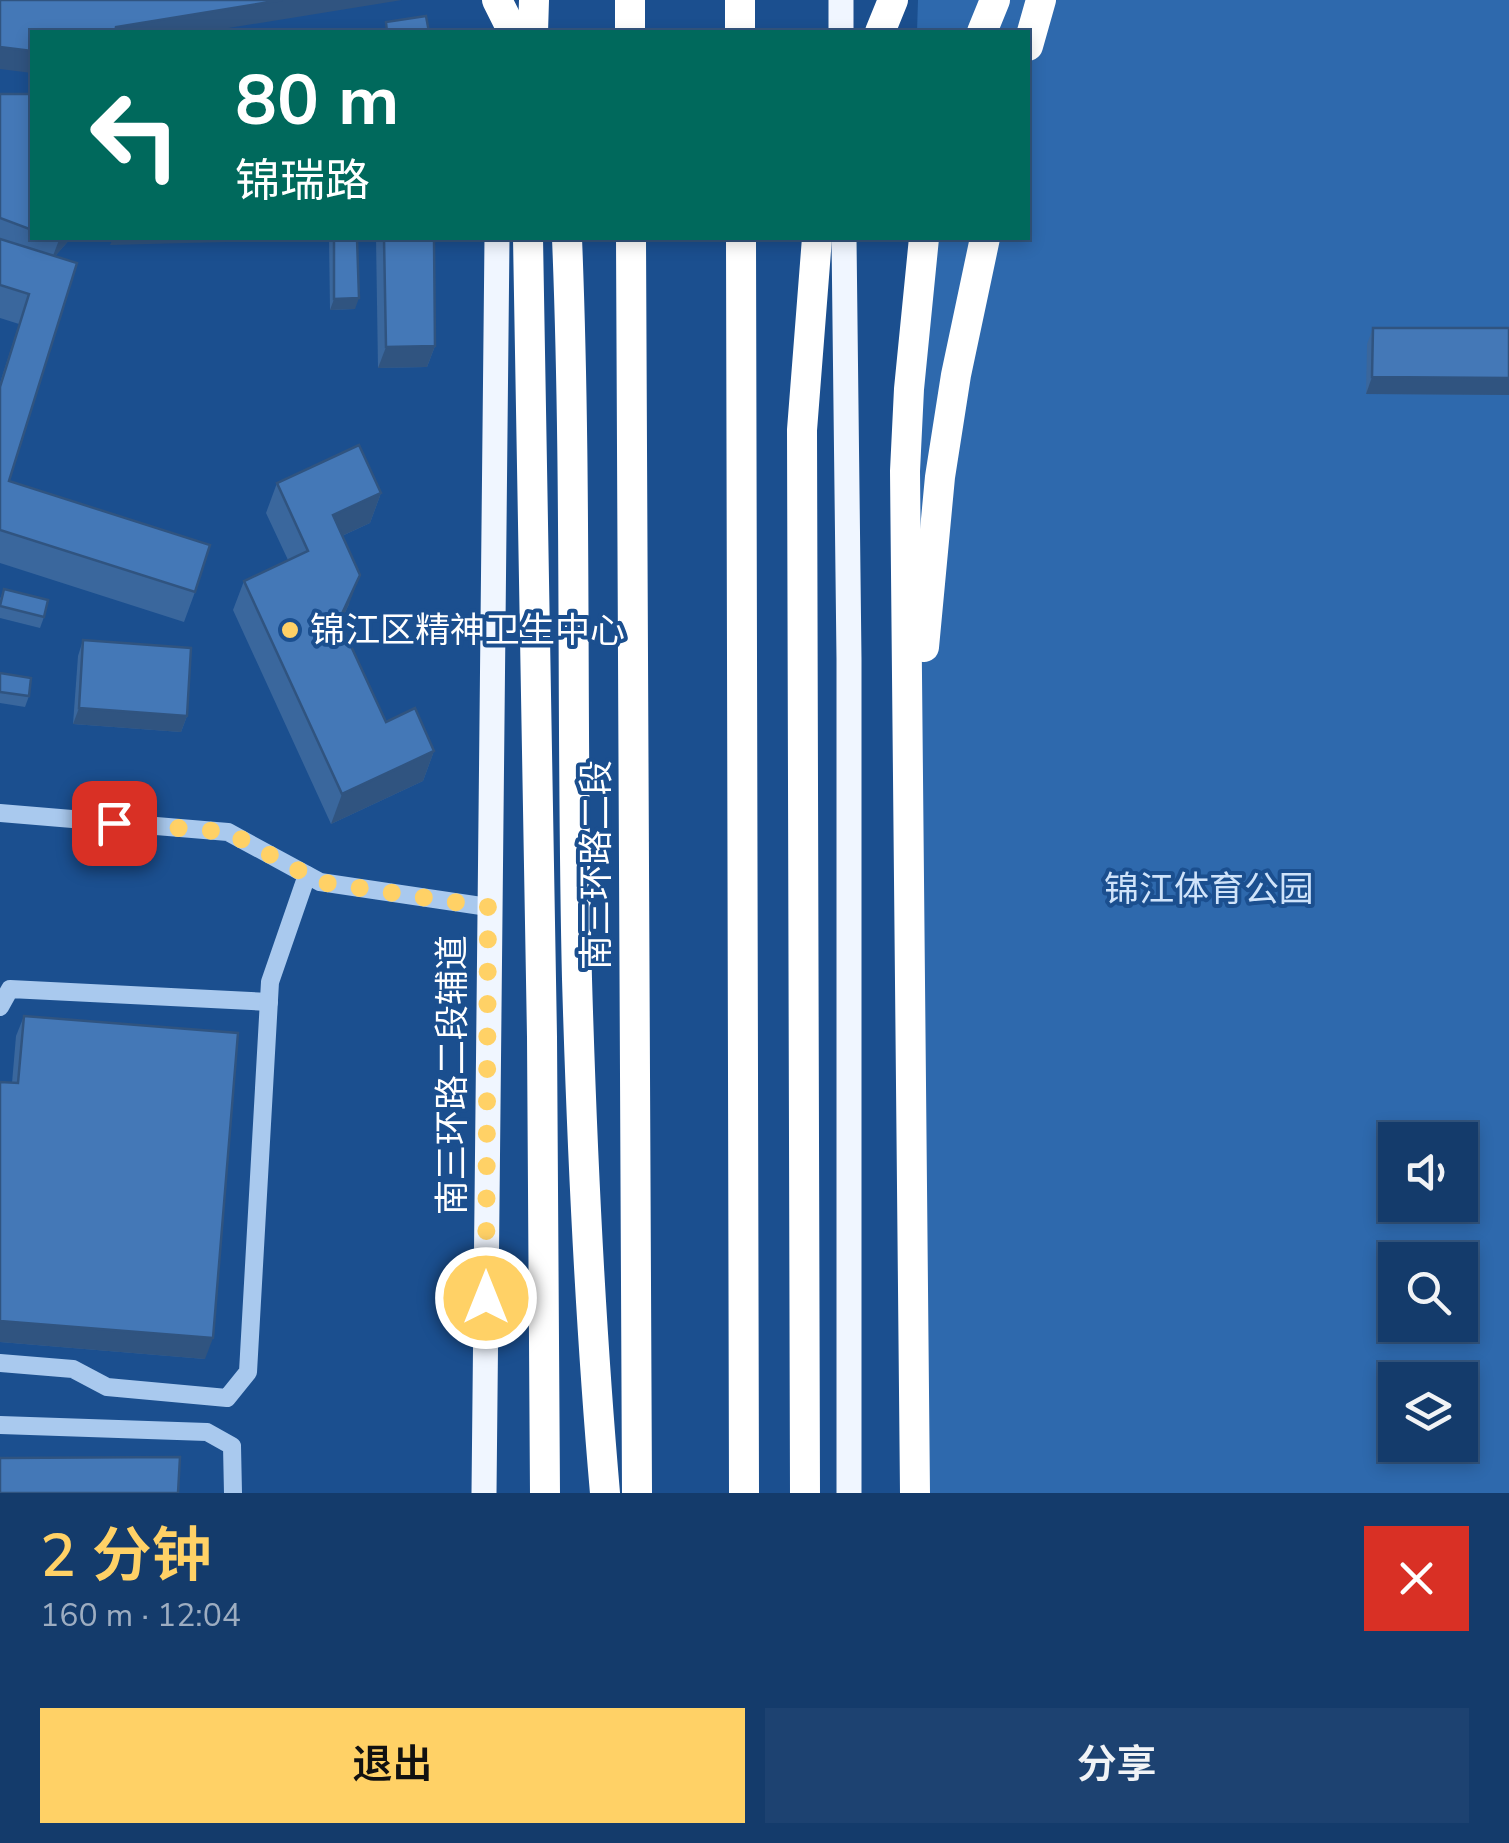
<!DOCTYPE html>
<html lang="zh">
<meta charset="utf-8">
<style>
body{margin:0;font-family:"Nunito Sans","Noto Sans SC",sans-serif;background:#1d4271;color:#f1f3f6;height:100vh;display:flex;flex-direction:column;font-size:38px;white-space:nowrap}
*{box-sizing:border-box;margin:0}
p{font-size:32px;color:#9dadc1}
.icon{flex:none;width:55px;height:55px;fill:none;stroke:currentColor;stroke-width:2;stroke-linecap:round;stroke-linejoin:round}
.map{position:relative;height:1493px;overflow:hidden}
.drawer{display:flex;flex-direction:column;background:#143b6b;flex:1}
.drawer>*{flex:none}
.top-card{position:absolute;left:30px;top:30px;width:1000px;height:210px;border-radius:0px;box-shadow:0 5px 15px #0003,0 0 0 2px #33557e;background:#00695c;color:#fff;overflow:hidden}
.buttons{position:absolute;left:1378px;top:1122px;display:grid;gap:20px}
.buttons a{display:grid;place-items:center;width:100px;height:100px;border-radius:0px;background:#143b6b;box-shadow:0 5px 15px #0003,0 0 0 2px #33557e;font-size:50px}
.pin{position:absolute;display:grid;place-items:center;width:85px;height:85px;color:#fff;margin:-42px;border-radius:20px;box-shadow:0 5px 15px #0006}
.me{position:absolute;width:110px;margin:-55px;rotate:0deg;stroke-linejoin:round;filter:drop-shadow(0 0 8px #0008)}
.turn{display:flex;align-items:center;gap:35px;height:210px;padding:0 40px;font-size:45px}
.turn .icon{width:130px;height:130px;stroke-width:2.5}
.turn b{display:block;font-size:70px;line-height:85px}
.round{display:grid;place-items:center;flex:none;width:105px;height:105px;border-radius:0px;background:#1d4271}
.overview{display:flex;align-items:center;justify-content:space-between;height:170px;padding:0 40px}
h1{font-size:60px;font-weight:600;line-height:75px;color:#ffd166}
.button{display:flex;gap:20px;margin-top:auto;padding:20px 40px}
.button a{flex:1;height:115px;border-radius:0px;background:#ffd166;color:#111;font-size:40px;font-weight:600;line-height:115px;text-align:center}
.button a+a{background:#1d4271;color:#f1f3f6}
.map>svg:first-child{display:block}
.green{fill:#2e69ad;fill-rule:evenodd}
.lines{fill:none;stroke-linecap:round;stroke-linejoin:round}
.minor{stroke:#a9c9ee;stroke-width:18}
.major{stroke:#f0f6ff;stroke-width:25}
.highway{stroke:#fff;stroke-width:30}
.highway-bridge{stroke:#fff;stroke-width:30}
.wall{fill:#3a679d}
.shaded-wall{fill:#305480}
.building{fill:#4478b7;stroke:#305480;stroke-width:2.5}
.route{stroke:#ffd166;stroke-width:18;stroke-dasharray:0 32.4}
.poi-dot{fill:#ffd166;stroke:#1b4f8f;stroke-width:4}
.labels{text-anchor:middle;dominant-baseline:central;stroke-width:8;stroke-linejoin:round;paint-order:stroke}
.poi-label{font-size:35px;fill:#fff;stroke:#1b4f8f;text-anchor:start}
.street-label{font-size:35px;fill:#fff;stroke:#1b4f8f}
.park-label{font-size:35px;fill:#cfe3fa;stroke:#1b4f8f}
</style>
<div class="map">
<svg width="1509" height="1493" viewBox="0 0 1509 1493">
<rect width="100%" height="100%" fill="#1b4f8f"/>
<!-- green -->
<path class="green" d="M918 0H1509V1493H903L915 238H1028V32H917ZM1395 1140H1460V1205H1395ZM1395 1260H1460V1325H1395ZM1395 1380H1460V1445H1395Z"/>
<g class="lines">
<!-- minor -->
<g class="minor">
<path d="M0 813 228 832 320 882 488 907"/>
<path d="M0 1007 10 989 269 1002"/>
<path d="M0 1363 73 1369 107 1387 227 1398 248 1372 270 982 307 875"/>
<path d="M0 1425 207 1432 232 1446 233 1493"/>
</g>
<!-- major -->
<g class="major">
<path d="M841 0V32"/>
<path d="M844 238 849 659V1493"/>
<path d="M484 1493 497 238"/>
</g>
<!-- highway -->
<g class="highway">
<path d="M630 0V32"/>
<path d="M740 0V32"/>
<path d="M533 32 534 0"/>
<path d="M880 32 893 0"/>
<path d="M982 32 995 0"/>
<path d="M1028 46 1041 0"/>
<path d="M528 238 542 1037 545 1493"/>
<path d="M567 238C577 485 571 732 577 979 582 1151 590 1322 605 1493"/>
<path d="M631 238 637 1493"/>
<path d="M741 238 744 1493"/>
<path d="M924 647 940 477 956 375 985 238"/>
<path d="M805 1493 802 430 817 238"/>
<path d="M915 1493 905 471 909 389 924 238"/>
</g>
<!-- highway-bridge -->
<path class="highway-bridge" d="M497 0 513 32"/>
</g>
<!-- wall -->
<g class="wall">
<path d="M0 94H32V238H71L55 256 9 481 195 592 184 622 0 563V383L19 324 0 318Z"/>
<path d="M329 238H357L355 309 330 310Z"/>
<path d="M376 238H434L435 346 427 367 378 368Z"/>
<path d="M1373 328H1509V395L1366 394 1367 344Z"/>
<path d="M277 483 381 493 370 523 342 536 349 604 340 623 386 722 434 751 423 781 331 824 233 610 244 581 288 560 266 513Z"/>
<path d="M4 589 44 617 40 628 0 618V599Z"/>
<path d="M83 640 187 716 181 732 73 724 78 656Z"/>
<path d="M0 673 29 696 25 707 0 703Z"/>
<path d="M24 1016 205 1359 0 1342V1082L12 1083 16 1036Z"/>
</g>
<!-- shaded-wall -->
<g class="shaded-wall">
<path d="M282 0H402L204 32H114L116 27Z"/>
<path d="M0 47 32 51V73L0 69Z"/>
<path d="M61 238H71L51 261 59 240Z"/>
<path d="M113 238H271L269 241 110 245Z"/>
<path d="M359 298 355 309 330 310 334 299Z"/>
<path d="M435 346 427 367 378 368 386 347Z"/>
<path d="M1372 377 1509 378V395L1366 394Z"/>
<path d="M381 493 370 523 322 545 333 515Z"/>
<path d="M360 575 349 604 328 650 339 620Z"/>
<path d="M79 708 187 716 181 732 73 724Z"/>
<path d="M434 751 423 781 331 824 342 794Z"/>
<path d="M0 1321 213 1338 205 1359 0 1342Z"/>
</g>
<!-- building -->
<g class="building">
<path d="M0 0H282L116 27 115 32H32V51L0 47Z"/>
<path d="M426 16 429 32H387L386 22Z"/>
<path d="M0 94H32V230L0 218Z"/>
<path d="M334 238H357L359 298 334 299Z"/>
<path d="M384 238H434L435 346 386 347Z"/>
<path d="M0 239 77 263 9 481 210 545 195 592 0 530V387L29 294 0 285Z"/>
<path d="M1373 328H1509V378L1372 377Z"/>
<path d="M359 445 381 493 333 515 360 575 339 620 386 722 415 708 434 751 342 794 244 581 308 551 277 483Z"/>
<path d="M4 589 48 600 44 617 0 606Z"/>
<path d="M83 640 191 648 187 716 79 708Z"/>
<path d="M0 673 31 678 29 696 0 692Z"/>
<path d="M24 1016 238 1033 213 1338 0 1321V1082L18 1083Z"/>
<path d="M180 1457 178 1493H0V1458Z"/>
</g>
<g class="lines">
<!-- route -->
<path class="route" d="M114 823 228 832 320 882 488 907 486 1298"/>
</g>
<!-- markers -->
<circle class="poi-dot" cx="290" cy="630" r="10"/>
<g class="labels">
<!-- poi labels -->
<g class="poi-label">
<text x="310" y="630">锦江区精神卫生中心</text>
</g>
<!-- street labels -->
<g class="street-label">
<text transform="translate(596 865) rotate(-90)">南三环路二段</text>
<text transform="translate(452 1075) rotate(-90)">南三环路二段辅道</text>
</g>
<!-- park labels -->
<g class="park-label">
<text x="1209" y="889">锦江体育公园</text>
</g>
</g>
</svg>
<div class="buttons">
<a><svg class="icon" aria-label="sound" viewBox="0 0 24 24"><path d="M4 9h4l5-4v14l-5-4H4zM17 9q2 3 0 6"/></svg></a>
<a><svg class="icon" aria-label="search" viewBox="0 0 24 24"><circle cx="10" cy="10" r="6"/><path d="M15 15l6 6"/></svg></a>
<a><svg class="icon" aria-label="layers" viewBox="0 0 24 24"><path d="M12 4l9 5-9 5-9-5zM3 14l9 5 9-5"/></svg></a>
</div>
<div class="pin" style="left:114px;top:823px;background:#d93025"><svg class="icon" aria-label="arrive" viewBox="0 0 24 24"><path d="M6 21V4h12l-3 4 3 4H6"/></svg></div>
<svg class="me" style="left:486px;top:1298px" viewBox="-20 -20 40 40"><circle r="17" fill="#ffd166" stroke="#fff" stroke-width="3"/><path d="M0-11L8 9 0 5-8 9z" fill="#fff"/></svg>
<div class="top-card">
<div class="turn"><svg class="icon" aria-label="left" viewBox="0 0 24 24"><path d="M17 20v-9H6M10 6l-5 5 5 5"/></svg><div><b>80 m</b>锦瑞路</div></div>
</div>
</div>
<section class="drawer">
<div class="overview"><div><h1>2 分钟</h1><p>160 m · 12:04</p></div><a class="round" style="background:#d93025;color:#fff"><svg class="icon" aria-label="close" viewBox="0 0 24 24"><path d="M6 6l12 12M18 6L6 18"/></svg></a></div>
<div class="button"><a>退出</a><a>分享</a></div>
</section>
